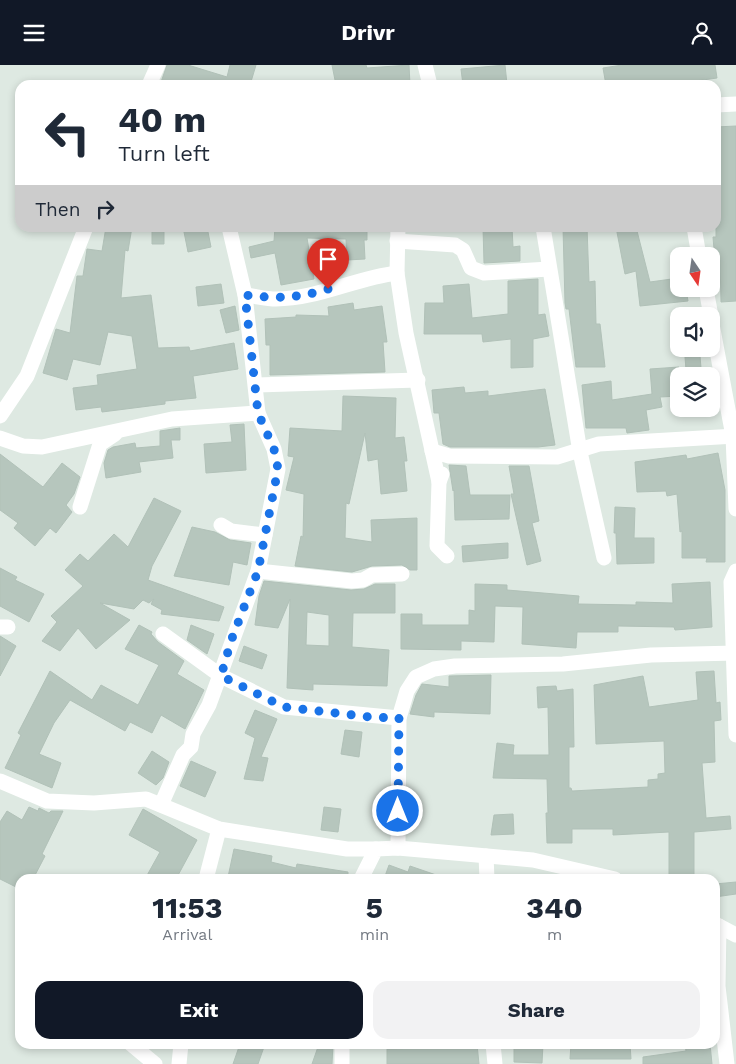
<!DOCTYPE html>
<style>
body{margin:0;font-family:"Work Sans",sans-serif;background:#f2f2f3;color:#1f2937;height:100vh;display:flex;flex-direction:column;font-size:19px;white-space:nowrap}
*{box-sizing:border-box;margin:0}
p{font-size:16px;color:#747a83}
.icon{flex:none;width:28px;height:28px;fill:none;stroke:currentColor;stroke-width:2;stroke-linecap:round;stroke-linejoin:round}
.map{position:relative;flex:1;overflow:hidden}
.drawer{position:absolute;left:15px;top:809px;width:705px;height:175px;display:flex;flex-direction:column;background:#fff;border-radius:15px;box-shadow:0 2px 8px #0003}
.drawer>*{flex:none}
.top-card{position:absolute;left:15px;top:15px;width:706px;height:152px;border-radius:15px;box-shadow:0 2px 8px #0003;background:#fff;color:#1f2937;overflow:hidden}
.needle{width:32px;rotate:167deg}
.controls{position:absolute;left:670px;top:182px;display:grid;gap:10px}
.controls a{display:grid;place-items:center;width:50px;height:50px;border-radius:10px;background:#fff;box-shadow:0 2px 8px #0003;font-size:25px}
.pin{position:absolute;display:grid;place-items:center;width:42px;height:42px;color:#fff;margin:-51px -21px;border-radius:50% 50% 50% 0;rotate:-45deg;box-shadow:0 0 5px #0007}
.pin .icon{rotate:45deg}
.me{position:absolute;width:55px;margin:-28px;rotate:0deg;stroke-linejoin:round;filter:drop-shadow(0 0 4px #0008)}
.turn{display:flex;align-items:center;gap:18px;height:105px;padding:0 20px;font-size:22px}
.turn .icon{width:65px;height:65px;stroke-width:2.5}
.turn b{display:block;font-size:35px;line-height:42px}
.then{display:flex;align-items:center;height:48px;padding:0 20px;background:#0003;gap:10px;font-size:19px}
.eta{display:flex;justify-content:space-evenly;align-items:center;height:85px;text-align:center}
.eta b{font-size:30px;font-weight:700;line-height:35px}
.button{display:flex;gap:10px;margin-top:auto;padding:10px 20px}
.button a{flex:1;height:58px;border-radius:15px;background:#111827;color:#fff;font-size:20px;font-weight:700;line-height:58px;text-align:center}
.button a+a{background:#f2f2f3;color:#1f2937}
header{display:flex;justify-content:space-between;align-items:center;height:65px;padding:0 20px;background:#111827;color:#fff;font-size:22px;font-weight:700}
.map>svg:first-child{display:block}
.building{fill:#b6c6bd;stroke:#b1c1b8;fill-rule:evenodd}
.lines{fill:none;stroke-linecap:round;stroke-linejoin:round}
.minor{stroke:#fff;stroke-width:15}
.route{stroke:#1a73e8;stroke-width:9;stroke-dasharray:0 16.2}
</style>
<header><svg class="icon" aria-label="menu" viewBox="0 0 24 24"><path d="M4 6h16M4 12h16M4 18h16"/></svg>Drivr<svg class="icon" aria-label="person" viewBox="0 0 24 24"><circle cx="12" cy="8" r="4"/><path d="M4 21q1-7 8-7t8 7"/></svg></header>
<div class="map">
<svg width="736" height="999" viewBox="0 0 736 999">
<rect width="100%" height="100%" fill="#dee9e2"/>
<!-- building -->
<g class="building">
<path d="M167 0H188L227 12 230 0H256L250 20H160Z"/>
<path d="M332 0H366L367 3 409 0 410 20H336Z"/>
<path d="M505 0 507 19 463 20 461 4Z"/>
<path d="M622 0H715L717 13 667 20H606L603 3Z"/>
<path d="M736 61V236L721 237 720 195 715 196 713 172H716V62Z"/>
<path d="M106 162H132L128 186 125 185 121 233 151 230 158 283 189 282 190 286 234 278 238 304 193 311 196 333 165 336V339L102 347 101 342 76 345 73 323 98 320 97 310 137 304 132 271 108 267 100 300 73 294 67 315 43 308 56 264 70 268 77 211H83L87 184 102 186Z"/>
<path d="M183 162H207L211 182 188 187Z"/>
<path d="M275 162H367V175H364L365 194 347 195 346 174 307 173 314 214 281 220 275 188 251 193 249 182 274 176Z"/>
<path d="M483 162H512L513 182 520 181V196L484 198Z"/>
<path d="M563 162H587L589 217 595 216 596 259H600L605 302H576L569 244H566L565 238Z"/>
<path d="M616 162H636L650 217 679 213V224H686L688 236 640 241 636 206 625 209Z"/>
<path d="M164 164V179H152V165Z"/>
<path d="M538 214V250L545 249 549 271 533 274V302L511 303V274L483 277 482 269H424L425 238H444L443 221 469 219 472 253 508 249V216Z"/>
<path d="M221 219 224 238 198 241 196 222Z"/>
<path d="M353 238 354 245 382 241 387 277H383L385 307 270 310V280H266L265 254 296 252V250L329 251 328 242Z"/>
<path d="M235 241 239 265 226 268 220 245Z"/>
<path d="M700 291 701 303 686 305 685 292Z"/>
<path d="M679 302V331L660 332 662 342 646 345 649 365 627 368 626 363H586L582 320 611 316 612 335 652 329 650 304Z"/>
<path d="M464 322 465 328 488 326V331L545 324 555 380 538 382H450L443 379 439 348H434L432 325Z"/>
<path d="M343 331 396 333 395 373 404 372 407 396H404L407 426 381 429 378 394 368 396 365 368 349 439 346 438 345 473 372 477 371 455 417 453V505H410L402 500 372 501 352 507 295 501 301 471 303 472 304 429 286 425 294 392 288 391 290 363 342 366Z"/>
<path d="M244 359 246 405 206 408 204 379 232 377 230 360Z"/>
<path d="M180 363V375H171L173 393 139 397 141 407 106 413 104 398 108 385 113 382 135 378 136 383 160 381V366Z"/>
<path d="M718 388 725 425V497H706L707 493H682V466L680 467 677 429 667 431 666 426 637 427 635 397 686 390 687 394Z"/>
<path d="M0 389 43 422 62 398 80 412 74 429 66 440 72 447 56 468 50 463 35 481 14 463 18 458 0 445Z"/>
<path d="M449 400 466 401 470 430H510L509 454 455 455 454 425 453 426Z"/>
<path d="M509 401H529L539 456 532 458 541 496 527 500 511 429H514Z"/>
<path d="M154 433 181 446 152 501 148 515 224 542 219 556 161 549 162 545 151 539 154 534 149 538 143 535 134 544 100 538 130 555 96 584 78 563 60 586 42 576 57 557 51 551 83 521 65 505 80 489 88 496 114 469 128 482Z"/>
<path d="M615 442 635 443 634 473H654V498L617 499 616 468H614Z"/>
<path d="M192 462 215 467 230 475 251 478 247 500 233 497 229 520 174 511Z"/>
<path d="M508 478V493L463 497 462 481Z"/>
<path d="M0 503 17 512 15 515 44 529 29 557 0 541Z"/>
<path d="M264 516 351 525 364 524 375 519H395V548H353L352 582 389 585 387 621 313 619V625L287 623 290 534 278 563 255 560 259 531ZM307 547 329 550V581L306 580Z"/>
<path d="M710 517 712 562 675 565 674 562 618 561V567H577L576 583 522 579 523 542 495 541 494 577 461 576V585L401 584V549H422V560H469V545L475 546V519L507 520V525L579 531 578 539 636 540V537L673 538 672 519Z"/>
<path d="M139 560 152 567 151 569 158 577 184 596 177 609 204 625 185 664 161 650 152 668 130 657 125 666 70 635 54 658 39 689 61 698 52 723 5 703 21 670 18 668 50 606 92 635 101 620 138 640 159 600 125 584Z"/>
<path d="M191 560 214 569 207 589 187 575Z"/>
<path d="M0 571 16 581 0 611Z"/>
<path d="M244 581 267 590 262 604 239 596Z"/>
<path d="M714 606 716 638 720 637 721 655 714 656 715 697 702 698 706 753 730 751 731 764 694 767V814H669V767L613 770V764H572V778H547L546 748H548L547 714 493 713 497 678 514 680 513 690H549L548 642 538 643 537 622 556 621 557 626 573 624 574 682H569V723H571L572 726 648 722V715L658 714V709L665 708 664 676 596 679 594 620 643 611 649 642 698 635 696 607Z"/>
<path d="M491 610 490 649 434 647V652L410 649 416 630 422 619 449 622V611Z"/>
<path d="M255 645 277 654 261 692 268 693 263 716 244 714 255 673 245 668Z"/>
<path d="M345 665 362 667 359 692 341 689Z"/>
<path d="M152 686 169 697 163 713 156 720 138 708Z"/>
<path d="M191 696 216 707 205 732 180 721Z"/>
<path d="M29 742 38 746 39 743 49 748 51 746H63L42 789 45 791 33 814H20V824L0 814V757L7 746 22 755Z"/>
<path d="M324 742 341 744 338 767 321 765Z"/>
<path d="M143 744 197 775 176 814H145L160 787 129 770Z"/>
<path d="M513 749 514 769 491 770 494 750Z"/>
<path d="M234 784 272 791 271 797 296 803 297 799 348 807V814H238L228 812Z"/>
<path d="M389 800 408 807 410 801 442 812V814H384Z"/>
<path d="M736 817V829L715 832V819Z"/>
<path d="M240 979H265L258 999H233Z"/>
<path d="M319 979H333L332 999H312Z"/>
<path d="M419 979H477L479 999H387V984L419 983Z"/>
<path d="M514 979H543L542 998 514 997Z"/>
<path d="M571 979H630L631 994H570Z"/>
<path d="M685 979H710L712 999H643V992L686 986Z"/>
</g>
<g class="lines">
<!-- minor -->
<g class="minor">
<path d="M425 0 430 20"/>
<path d="M149 20 158 0"/>
<path d="M716 40 736 39"/>
<path d="M398 162 397 208 406 268 439 417"/>
<path d="M543 162 580 387 604 493"/>
<path d="M694 162 699 191"/>
<path d="M397 176 455 180 463 185 471 203 484 208 549 204"/>
<path d="M706 224 711 251"/>
<path d="M245 230C255 231 266 234 276 234 317 234 356 213 397 208"/>
<path d="M711 254 733 371 736 444"/>
<path d="M257 320 418 315"/>
<path d="M0 351 27 311 86 162"/>
<path d="M0 373 23 381 42 382 172 354 258 348"/>
<path d="M432 386 449 391 557 392 599 379 736 371"/>
<path d="M442 409 439 417 437 481 447 491"/>
<path d="M80 442 100 379 115 369"/>
<path d="M221 460 231 466 265 470"/>
<path d="M258 506 352 516 363 515 372 510 402 509"/>
<path d="M736 506 731 517 736 670"/>
<path d="M0 562H8"/>
<path d="M163 569 221 611 284 642 399 653"/>
<path d="M0 716 47 736 94 738 146 734 219 764 347 784H376"/>
<path d="M161 740 183 690 191 682 193 669 209 640 258 506 278 404 274 384 258 348 245 230 229 162"/>
<path d="M398 783 399 653 407 626 416 612 434 604 455 601 563 599 651 590 736 588"/>
<path d="M486 791 487 814"/>
<path d="M206 814 219 764"/>
<path d="M361 814 376 784 398 783 533 795 615 814"/>
<path d="M715 859 736 870"/>
<path d="M719 861 718 921 727 999"/>
<path d="M131 979 155 999"/>
<path d="M342 979V999"/>
<path d="M493 979 495 999"/>
<path d="M179 999 181 979"/>
</g>
</g>
<g class="lines">
<!-- route -->
<path class="route" d="M328 224C299 233 276 234 245 230L258 348 274 384 278 404 258 506 231 576 221 611 284 642 370 652 399 653 398 746"/>
</g>
</svg>
<div class="controls">
<a><svg class="needle" viewBox="-14 -14 28 28"><path d="M0-13l5 13h-10z" fill="#e53935"/><path d="M0 13l5-13h-10z" fill="#747a83"/></svg></a>
<a><svg class="icon" aria-label="sound" viewBox="0 0 24 24"><path d="M4 9h4l5-4v14l-5-4H4zM17 9q2 3 0 6"/></svg></a>
<a><svg class="icon" aria-label="layers" viewBox="0 0 24 24"><path d="M12 4l9 5-9 5-9-5zM3 14l9 5 9-5"/></svg></a>
</div>
<div class="pin" style="left:328px;top:224px;background:#d93025"><svg class="icon" aria-label="arrive" viewBox="0 0 24 24"><path d="M6 21V4h12l-3 4 3 4H6"/></svg></div>
<svg class="me" style="left:398px;top:746px" viewBox="-20 -20 40 40"><circle r="17" fill="#1a73e8" stroke="#fff" stroke-width="3"/><path d="M0-11L8 9 0 5-8 9z" fill="#fff"/></svg>
<div class="top-card">
<div class="turn"><svg class="icon" aria-label="left" viewBox="0 0 24 24"><path d="M17 20v-9H6M10 6l-5 5 5 5"/></svg><div><b>40 m</b>Turn left</div></div>
<div class="then">Then<svg class="icon" aria-label="right" viewBox="0 0 24 24"><path d="M7 20v-9h11M14 6l5 5-5 5"/></svg></div>
</div>
<section class="drawer">
<div class="eta">
<div><b>11:53</b><p>Arrival</p></div>
<div><b>5</b><p>min</p></div>
<div><b>340</b><p>m</p></div>
</div>
<div class="button"><a>Exit</a><a>Share</a></div>
</section>
</div>
